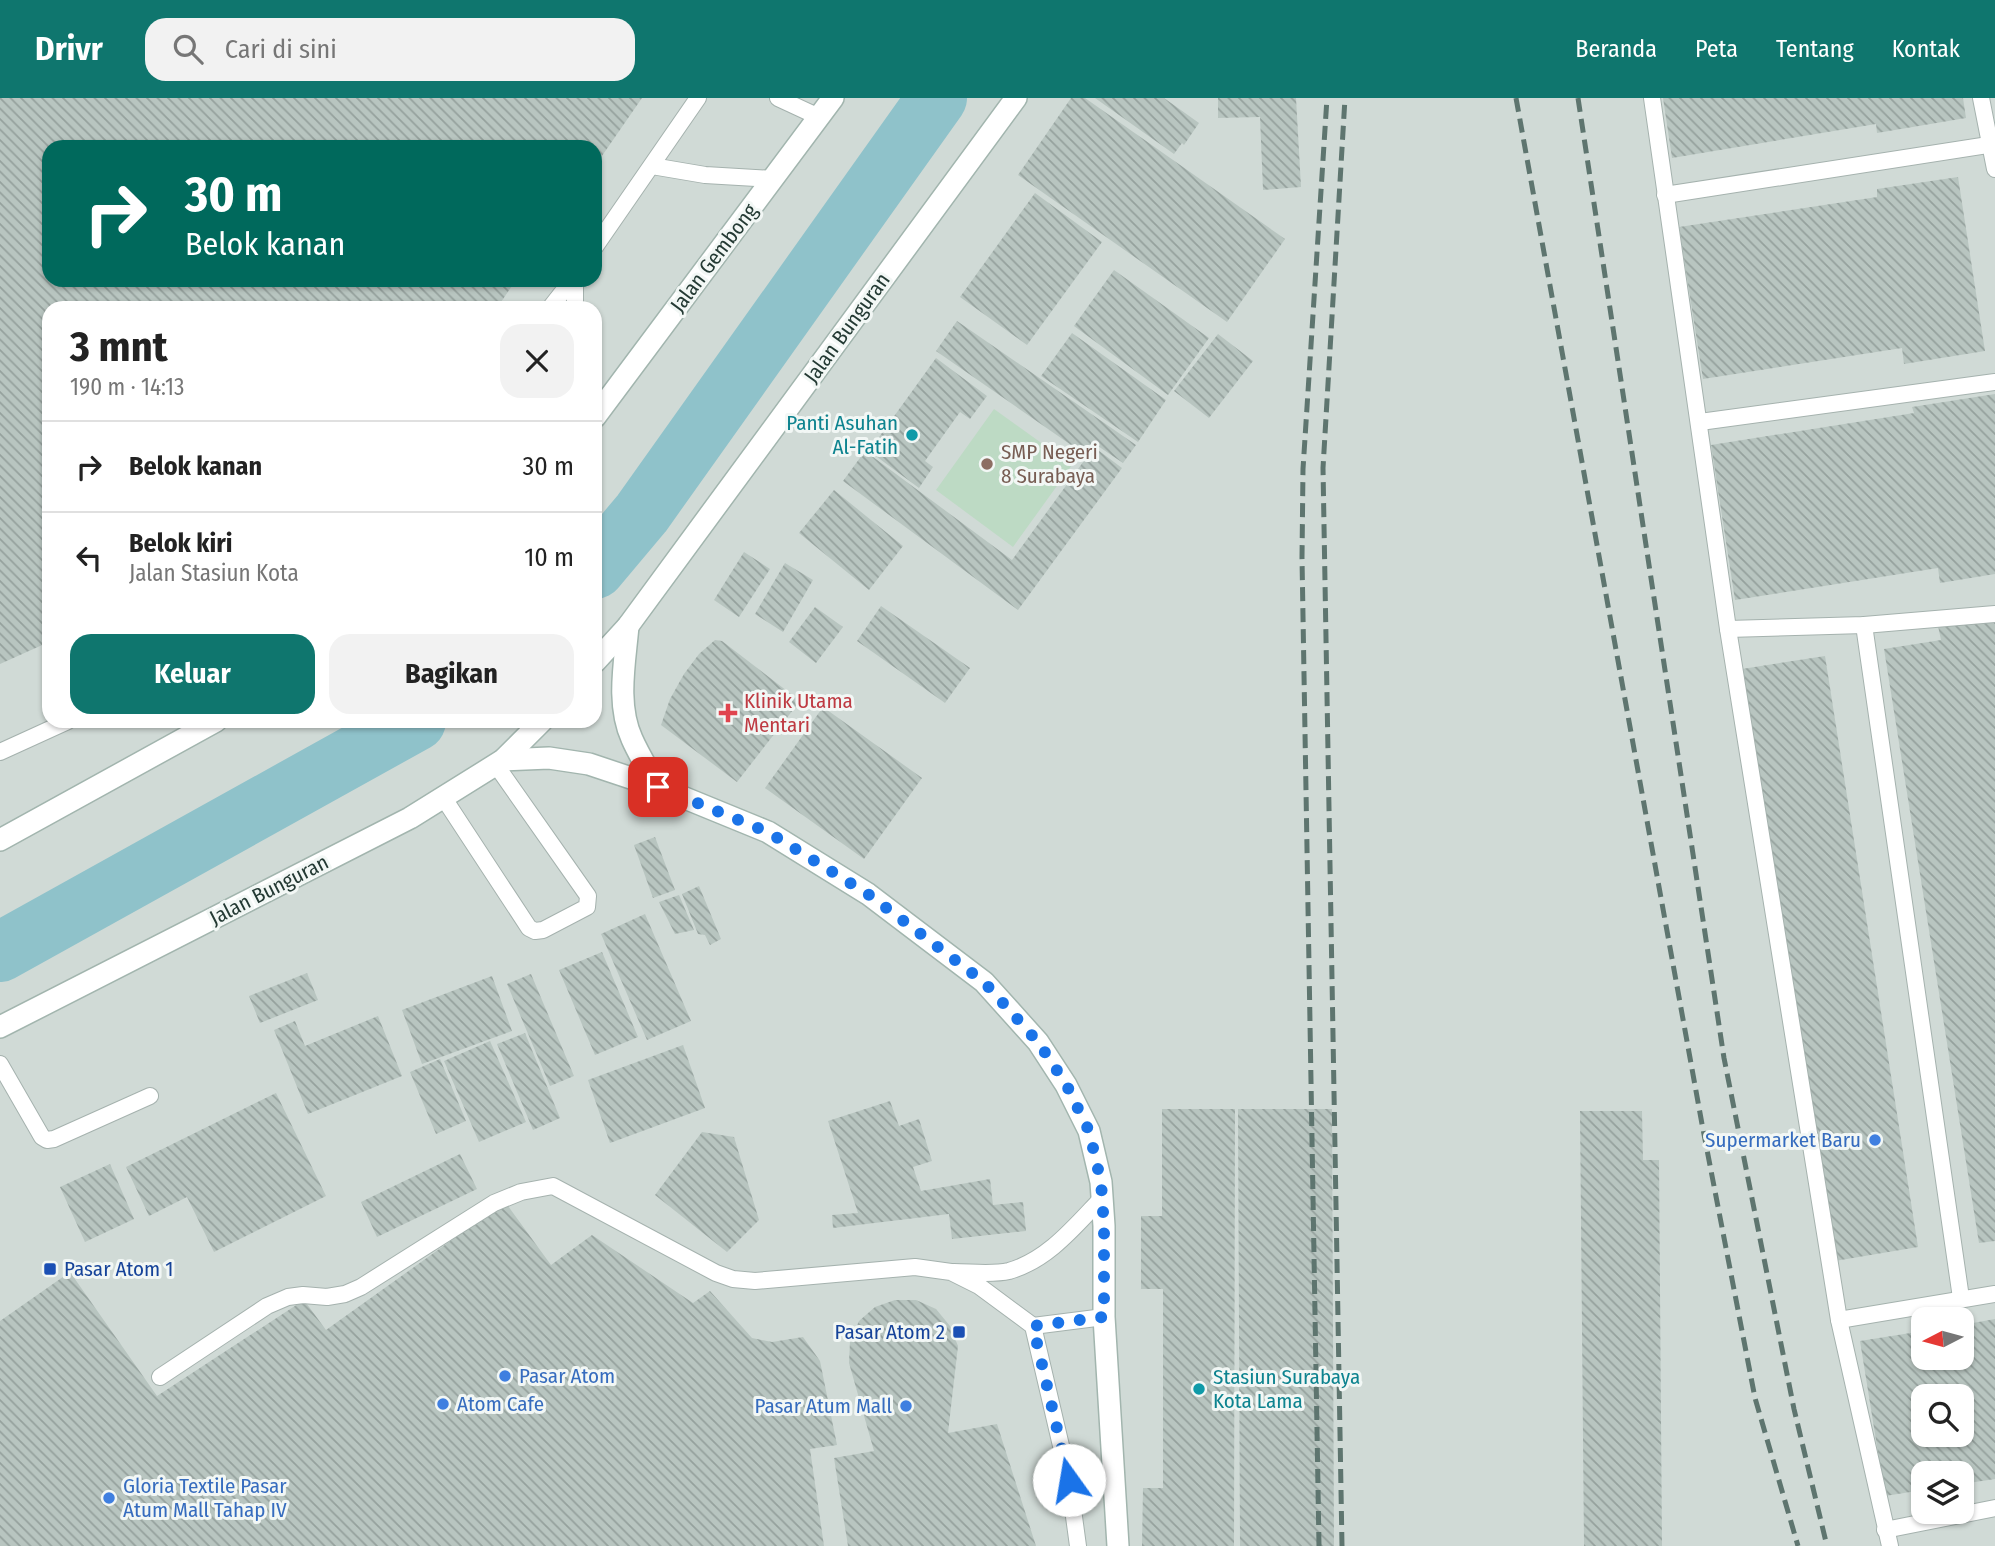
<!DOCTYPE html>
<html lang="id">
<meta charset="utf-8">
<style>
body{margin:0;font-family:"Fira Sans Condensed",sans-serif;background:#f2f2f2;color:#222;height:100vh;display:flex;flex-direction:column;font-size:26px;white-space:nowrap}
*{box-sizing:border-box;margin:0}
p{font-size:23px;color:#767676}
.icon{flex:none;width:38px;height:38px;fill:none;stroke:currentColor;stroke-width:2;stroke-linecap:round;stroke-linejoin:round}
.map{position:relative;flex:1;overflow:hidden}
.panel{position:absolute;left:42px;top:203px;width:560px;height:427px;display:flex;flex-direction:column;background:#fff;border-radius:21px;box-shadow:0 2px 5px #0004}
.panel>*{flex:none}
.hud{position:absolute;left:42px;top:42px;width:560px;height:147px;border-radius:21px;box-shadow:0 2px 5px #0004;background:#00695c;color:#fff;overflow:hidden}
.needle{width:46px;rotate:264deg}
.tools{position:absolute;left:1911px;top:1209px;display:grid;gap:14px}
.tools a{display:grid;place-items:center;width:63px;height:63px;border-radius:14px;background:#fff;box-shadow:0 2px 5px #0004;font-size:35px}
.pin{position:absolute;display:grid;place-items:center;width:60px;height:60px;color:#fff;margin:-30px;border-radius:14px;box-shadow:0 4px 10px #0006}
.me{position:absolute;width:77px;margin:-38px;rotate:347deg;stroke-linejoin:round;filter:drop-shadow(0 0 5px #0008)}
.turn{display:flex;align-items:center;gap:24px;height:147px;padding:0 28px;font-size:32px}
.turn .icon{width:91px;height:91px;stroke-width:2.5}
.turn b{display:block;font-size:49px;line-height:60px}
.round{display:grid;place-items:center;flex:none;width:74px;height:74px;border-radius:21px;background:#f2f2f2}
.head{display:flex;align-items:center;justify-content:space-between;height:119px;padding:0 28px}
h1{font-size:42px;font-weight:700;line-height:52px}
.cta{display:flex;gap:14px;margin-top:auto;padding:14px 28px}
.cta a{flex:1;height:80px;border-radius:21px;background:#0f766e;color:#fff;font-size:28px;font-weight:700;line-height:80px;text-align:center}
.cta a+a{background:#f2f2f2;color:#222}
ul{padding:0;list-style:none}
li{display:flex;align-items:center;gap:21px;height:91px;padding:0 28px;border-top:2px solid #e0e0e0}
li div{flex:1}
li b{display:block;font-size:26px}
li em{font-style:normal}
header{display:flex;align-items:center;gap:42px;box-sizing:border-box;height:98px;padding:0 35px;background:#0f766e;color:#fff}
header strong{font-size:33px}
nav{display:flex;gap:38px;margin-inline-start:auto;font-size:24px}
.search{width:490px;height:63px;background:#f2f2f2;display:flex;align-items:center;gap:18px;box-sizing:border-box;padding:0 24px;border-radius:21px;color:#767676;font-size:26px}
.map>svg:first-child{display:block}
.built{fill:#d0dad6;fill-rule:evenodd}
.pitch{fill:#bddac4}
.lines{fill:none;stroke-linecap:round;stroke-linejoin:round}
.river{stroke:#8fc2ca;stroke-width:60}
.building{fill:url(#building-back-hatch);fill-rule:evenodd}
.service-casing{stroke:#a5b2ae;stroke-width:18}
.secondary-casing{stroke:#a2b5ae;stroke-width:24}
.service{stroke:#fff;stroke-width:16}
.secondary{stroke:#fff;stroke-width:21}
.rail{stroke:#5e756f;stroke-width:5;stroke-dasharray:14 7;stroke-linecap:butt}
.route{stroke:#1a73e8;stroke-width:12;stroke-dasharray:0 21.6}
.culture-dot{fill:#0f9aa8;stroke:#f2f7f5;stroke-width:2.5}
.education-dot{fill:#8d6e63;stroke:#f2f7f5;stroke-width:2.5}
.health-dot{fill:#e0444e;stroke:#f2f7f5;stroke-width:2.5}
.shop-dot{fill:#3f7fe0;stroke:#f2f7f5;stroke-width:2.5}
.transit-dot{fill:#1a4fb4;stroke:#f2f7f5;stroke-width:2.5}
.labels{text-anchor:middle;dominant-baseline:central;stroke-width:6;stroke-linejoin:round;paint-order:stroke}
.street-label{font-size:21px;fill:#243a34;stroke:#f2f7f5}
.culture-label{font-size:21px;fill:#0d838f;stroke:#f2f7f5;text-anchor:end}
.education-label{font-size:21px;fill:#785e54;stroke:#f2f7f5;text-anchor:start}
.health-label{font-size:21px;fill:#be3a42;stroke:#f2f7f5;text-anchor:start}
.shop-label{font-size:21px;fill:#366cbe;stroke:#f2f7f5;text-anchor:start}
.transit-label{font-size:21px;fill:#164399;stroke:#f2f7f5;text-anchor:start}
</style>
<header>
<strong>Drivr</strong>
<div class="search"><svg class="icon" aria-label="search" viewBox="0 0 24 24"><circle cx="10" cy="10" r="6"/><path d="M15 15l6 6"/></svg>Cari di sini</div>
<nav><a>Beranda</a><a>Peta</a><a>Tentang</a><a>Kontak</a></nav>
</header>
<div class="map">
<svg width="1995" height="1448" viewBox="0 0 1995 1448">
<defs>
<pattern id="building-back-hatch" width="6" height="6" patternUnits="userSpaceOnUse" patternTransform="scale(1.75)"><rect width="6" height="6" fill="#b8c5c0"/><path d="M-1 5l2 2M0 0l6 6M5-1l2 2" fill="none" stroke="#95a19d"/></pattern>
</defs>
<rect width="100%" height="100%" fill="#e2ebe7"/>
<!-- built -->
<path class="built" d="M0 0H1995V1448H0ZM49 49H595V182H49ZM49 210H595V623H49ZM1923 1222H1962V1260H1923ZM1923 1298H1962V1337H1923ZM1923 1376H1962V1414H1923Z"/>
<!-- pitch -->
<path class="pitch" d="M994 311 1072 367 1013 449 936 392Z"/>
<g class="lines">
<!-- river -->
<g class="river">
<path d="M595 471 642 415 937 0"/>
<path d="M0 854 416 623"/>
</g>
</g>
<!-- building -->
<g class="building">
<path d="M0 0H642L595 68V49H49V182H516L497 210H49V544L0 566Z"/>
<path d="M1071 0H1085L1285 141 1227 224 1018 77Z"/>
<path d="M1095 0H1164L1199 25 1184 47 1182 45 1174 56Z"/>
<path d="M1218 0H1296L1301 89 1263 92 1260 19 1218 20Z"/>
<path d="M1663 0H1963L1966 20 1877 35 1876 26 1672 60Z"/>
<path d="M1958 79 1985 253 1904 266 1902 250 1703 281 1679 129 1877 99V91Z"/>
<path d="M1035 95 1102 144 1027 247 960 199Z"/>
<path d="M1114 172 1209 240 1168 297 1074 228Z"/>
<path d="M957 223 1136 347 1123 365 1092 344 1084 356 936 253Z"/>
<path d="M1072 235 1166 302 1138 344 1041 278Z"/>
<path d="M1218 236 1253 263 1209 320 1174 293Z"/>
<path d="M936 260 987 298 970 321 960 314 925 363 933 369 919 390 869 353Z"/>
<path d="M1995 296V476L1940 485 1938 470 1735 502 1711 347 1914 315 1912 309Z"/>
<path d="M1094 349 1122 370 1018 512 843 383 865 353 1012 462Z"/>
<path d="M834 392 903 448 869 492 799 435Z"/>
<path d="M744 454 770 471 739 519 714 502Z"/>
<path d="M785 465 813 482 783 534 755 516Z"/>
<path d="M881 508 970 570 945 605 857 543Z"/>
<path d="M815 509 843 529 816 565 789 544Z"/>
<path d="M1995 521V1143L1979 1145 1884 551 1941 542 1938 528Z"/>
<path d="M715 542 722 543 800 603 737 684 661 627 670 601 684 576 699 556Z"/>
<path d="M1825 558 1918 1149 1835 1163 1742 571Z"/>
<path d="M823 609 922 680 864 761 765 690Z"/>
<path d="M655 739 675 792 653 800 634 747Z"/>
<path d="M699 788 721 841 710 847 705 837 698 836 682 796Z"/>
<path d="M679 797 694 832 675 836 659 804Z"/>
<path d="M645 816 691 923 647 942 601 836Z"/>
<path d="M602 854 638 939 595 957 559 872Z"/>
<path d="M307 875 318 902 260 925 249 898Z"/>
<path d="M531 876 574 978 550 988 507 886Z"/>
<path d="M492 878 512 933 422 966 402 912Z"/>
<path d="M378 918 402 978 308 1016 274 932 295 923 305 948Z"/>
<path d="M525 935 560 1020 533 1032 497 946Z"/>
<path d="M490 943 526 1024 479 1044 444 963Z"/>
<path d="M683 947 705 1010 610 1045 588 982Z"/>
<path d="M440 961 466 1023 436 1036 410 974Z"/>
<path d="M276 995 326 1098 214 1154 187 1099 149 1118 126 1069Z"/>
<path d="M890 1003 899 1028 919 1021 932 1063 913 1069 921 1093 990 1081 993 1107 1023 1104 1026 1133 952 1141 949 1116 833 1130 832 1117 858 1115 828 1023Z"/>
<path d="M1162 1011H1235L1234 1448H1142L1143 1390H1163V1191H1141V1118H1162Z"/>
<path d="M1238 1011H1332L1334 1448H1240Z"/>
<path d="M1580 1013H1642L1643 1062H1659L1662 1448H1584Z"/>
<path d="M702 1034 734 1039 759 1122 727 1154 655 1097Z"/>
<path d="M460 1056 477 1091 377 1139 361 1104Z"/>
<path d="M110 1066 134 1121 85 1144 60 1089Z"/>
<path d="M505 1104 551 1167 592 1137 693 1205 710 1193 752 1240 772 1244 803 1239 820 1263 837 1347 810 1351 824 1448H0V1223L70 1174 157 1298 304 1202 326 1232Z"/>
<path d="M895 1202H916L936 1211 950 1228 958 1248 948 1335 997 1326 1036 1448H848L834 1360 874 1353 849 1265 850 1243 859 1223 875 1209Z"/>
<path d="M1995 1221V1381L1962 1386V1376H1923V1392L1885 1398 1860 1243 1923 1233V1260H1962V1227ZM1923 1298H1962V1337H1923Z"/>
</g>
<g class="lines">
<defs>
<g id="service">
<path d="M778 0 819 19"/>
<path d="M1652 0 1728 531 1839 1222 1890 1448"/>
<path d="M1981 0 1995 71"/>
<path d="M652 68 705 77 773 81"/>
<path d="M1665 97 1995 46"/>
<path d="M595 149 698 0"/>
<path d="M575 182V210"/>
<path d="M550 210 572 182"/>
<path d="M1700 324 1995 284"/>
<path d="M1864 527 1961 1200"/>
<path d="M1728 531 1864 527 1995 516"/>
<path d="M0 654 68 623"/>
<path d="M443 699 529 830 535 833 543 832 587 809 588 798 496 667"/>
<path d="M0 966 42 1039 47 1042 54 1041 150 998"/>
<path d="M954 1174C971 1174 992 1177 1009 1173 1048 1162 1075 1128 1102 1100"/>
<path d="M1839 1222 1995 1196"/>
<path d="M1033 1228 1104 1219"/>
<path d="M160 1279 267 1208 288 1199 303 1197 327 1199 345 1196 361 1189 494 1105 521 1094 553 1088 716 1175 733 1181 755 1183 915 1169 951 1174 979 1188 1033 1228 1069 1382 1078 1448"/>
<path d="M1885 1432 1995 1410"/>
</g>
<g id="secondary">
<path d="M595 319 833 0"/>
<path d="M628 528C625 564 616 606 632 641 639 657 649 673 658 689"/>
<path d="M595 564 628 528 1016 0"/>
<path d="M503 662 549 660 589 666 658 689 768 734 868 796 984 884 1038 944 1066 987 1089 1033 1101 1084 1104 1128V1219L1118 1448"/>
<path d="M0 742 216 623"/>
<path d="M0 929 410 720 503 662 542 623"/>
</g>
</defs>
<!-- service casing -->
<use href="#service" class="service-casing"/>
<!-- secondary casing -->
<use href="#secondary" class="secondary-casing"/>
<!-- service -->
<use href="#service" class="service"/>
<!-- secondary -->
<use href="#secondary" class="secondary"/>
<!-- rail -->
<g class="rail">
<path d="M1516 0 1702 1026 1755 1300 1798 1448"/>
<path d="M1578 0 1724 960 1794 1311 1827 1448"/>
<path d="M1319 1448 1302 460 1303 371 1327 0"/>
<path d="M1342 1448 1323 370 1345 0"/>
</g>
</g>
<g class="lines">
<!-- route -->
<path class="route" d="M658 689 768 734 868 796 984 884 1038 944 1066 986 1089 1033 1101 1084 1104 1128V1219L1033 1228 1069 1382"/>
</g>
<!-- markers -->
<g class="culture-dot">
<circle cx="912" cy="337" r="7"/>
<circle cx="1199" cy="1291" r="7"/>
</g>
<circle class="education-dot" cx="987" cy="366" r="7"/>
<path class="health-dot" d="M724.5 604.5h7v7h7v7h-7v7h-7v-7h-7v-7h7z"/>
<g class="shop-dot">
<circle cx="1875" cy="1042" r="7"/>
<circle cx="505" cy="1278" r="7"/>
<circle cx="443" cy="1306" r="7"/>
<circle cx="906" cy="1308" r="7"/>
<circle cx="109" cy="1400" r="7"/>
</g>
<g class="transit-dot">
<rect x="43" y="1164" width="14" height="14" rx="3.5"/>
<rect x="952" y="1227" width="14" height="14" rx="3.5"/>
</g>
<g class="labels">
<!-- street labels -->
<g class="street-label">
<text transform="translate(714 160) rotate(-53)">Jalan Gembong</text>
<text transform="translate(847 230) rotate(-54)">Jalan Bunguran</text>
<text transform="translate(269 792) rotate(-27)">Jalan Bunguran</text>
</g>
<!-- culture labels -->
<g class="culture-label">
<text x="898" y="325">Panti Asuhan<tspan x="898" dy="24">Al-Fatih</tspan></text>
<text x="1213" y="1279" text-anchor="start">Stasiun Surabaya<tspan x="1213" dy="24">Kota Lama</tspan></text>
</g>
<!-- education labels -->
<g class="education-label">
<text x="1001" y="354">SMP Negeri<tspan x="1001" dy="24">8 Surabaya</tspan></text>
</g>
<!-- health labels -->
<g class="health-label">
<text x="744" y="603">Klinik Utama<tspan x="744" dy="24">Mentari</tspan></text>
</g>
<!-- shop labels -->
<g class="shop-label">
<text x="1861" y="1042" text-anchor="end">Supermarket Baru</text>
<text x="519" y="1278">Pasar Atom</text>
<text x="457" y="1306">Atom Cafe</text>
<text x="892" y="1308" text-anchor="end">Pasar Atum Mall</text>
<text x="123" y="1388">Gloria Textile Pasar<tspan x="123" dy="24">Atum Mall Tahap IV</tspan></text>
</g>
<!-- transit labels -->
<g class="transit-label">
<text x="64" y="1171">Pasar Atom 1</text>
<text x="945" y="1234" text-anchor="end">Pasar Atom 2</text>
</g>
</g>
</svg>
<div class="tools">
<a><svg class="needle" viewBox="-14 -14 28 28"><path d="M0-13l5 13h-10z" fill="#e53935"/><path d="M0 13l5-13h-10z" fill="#767676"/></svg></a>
<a><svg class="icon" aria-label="search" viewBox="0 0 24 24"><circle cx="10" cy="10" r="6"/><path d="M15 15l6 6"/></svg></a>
<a><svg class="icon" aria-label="layers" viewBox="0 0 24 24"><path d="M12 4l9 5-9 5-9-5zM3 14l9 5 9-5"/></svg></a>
</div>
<div class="pin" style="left:658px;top:689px;background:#d93025"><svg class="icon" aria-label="arrive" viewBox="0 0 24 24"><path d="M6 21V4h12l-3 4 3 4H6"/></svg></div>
<svg class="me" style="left:1069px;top:1382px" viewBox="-20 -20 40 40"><circle r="19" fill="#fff"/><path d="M0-13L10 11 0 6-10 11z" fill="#1a73e8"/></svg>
<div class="hud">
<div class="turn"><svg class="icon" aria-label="right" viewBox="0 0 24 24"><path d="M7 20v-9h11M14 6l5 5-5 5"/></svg><div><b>30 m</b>Belok kanan</div></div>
</div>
<section class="panel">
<div class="head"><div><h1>3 mnt</h1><p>190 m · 14:13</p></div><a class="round"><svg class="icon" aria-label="close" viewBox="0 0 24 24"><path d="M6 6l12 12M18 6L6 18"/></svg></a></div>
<ul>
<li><svg class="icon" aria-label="right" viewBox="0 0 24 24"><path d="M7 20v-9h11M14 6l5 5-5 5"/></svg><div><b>Belok kanan</b></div><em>30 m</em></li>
<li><svg class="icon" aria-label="left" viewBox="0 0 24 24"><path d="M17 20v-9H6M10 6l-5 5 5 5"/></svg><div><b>Belok kiri</b><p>Jalan Stasiun Kota</p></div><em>10 m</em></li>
</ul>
<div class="cta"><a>Keluar</a><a>Bagikan</a></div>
</section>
</div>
